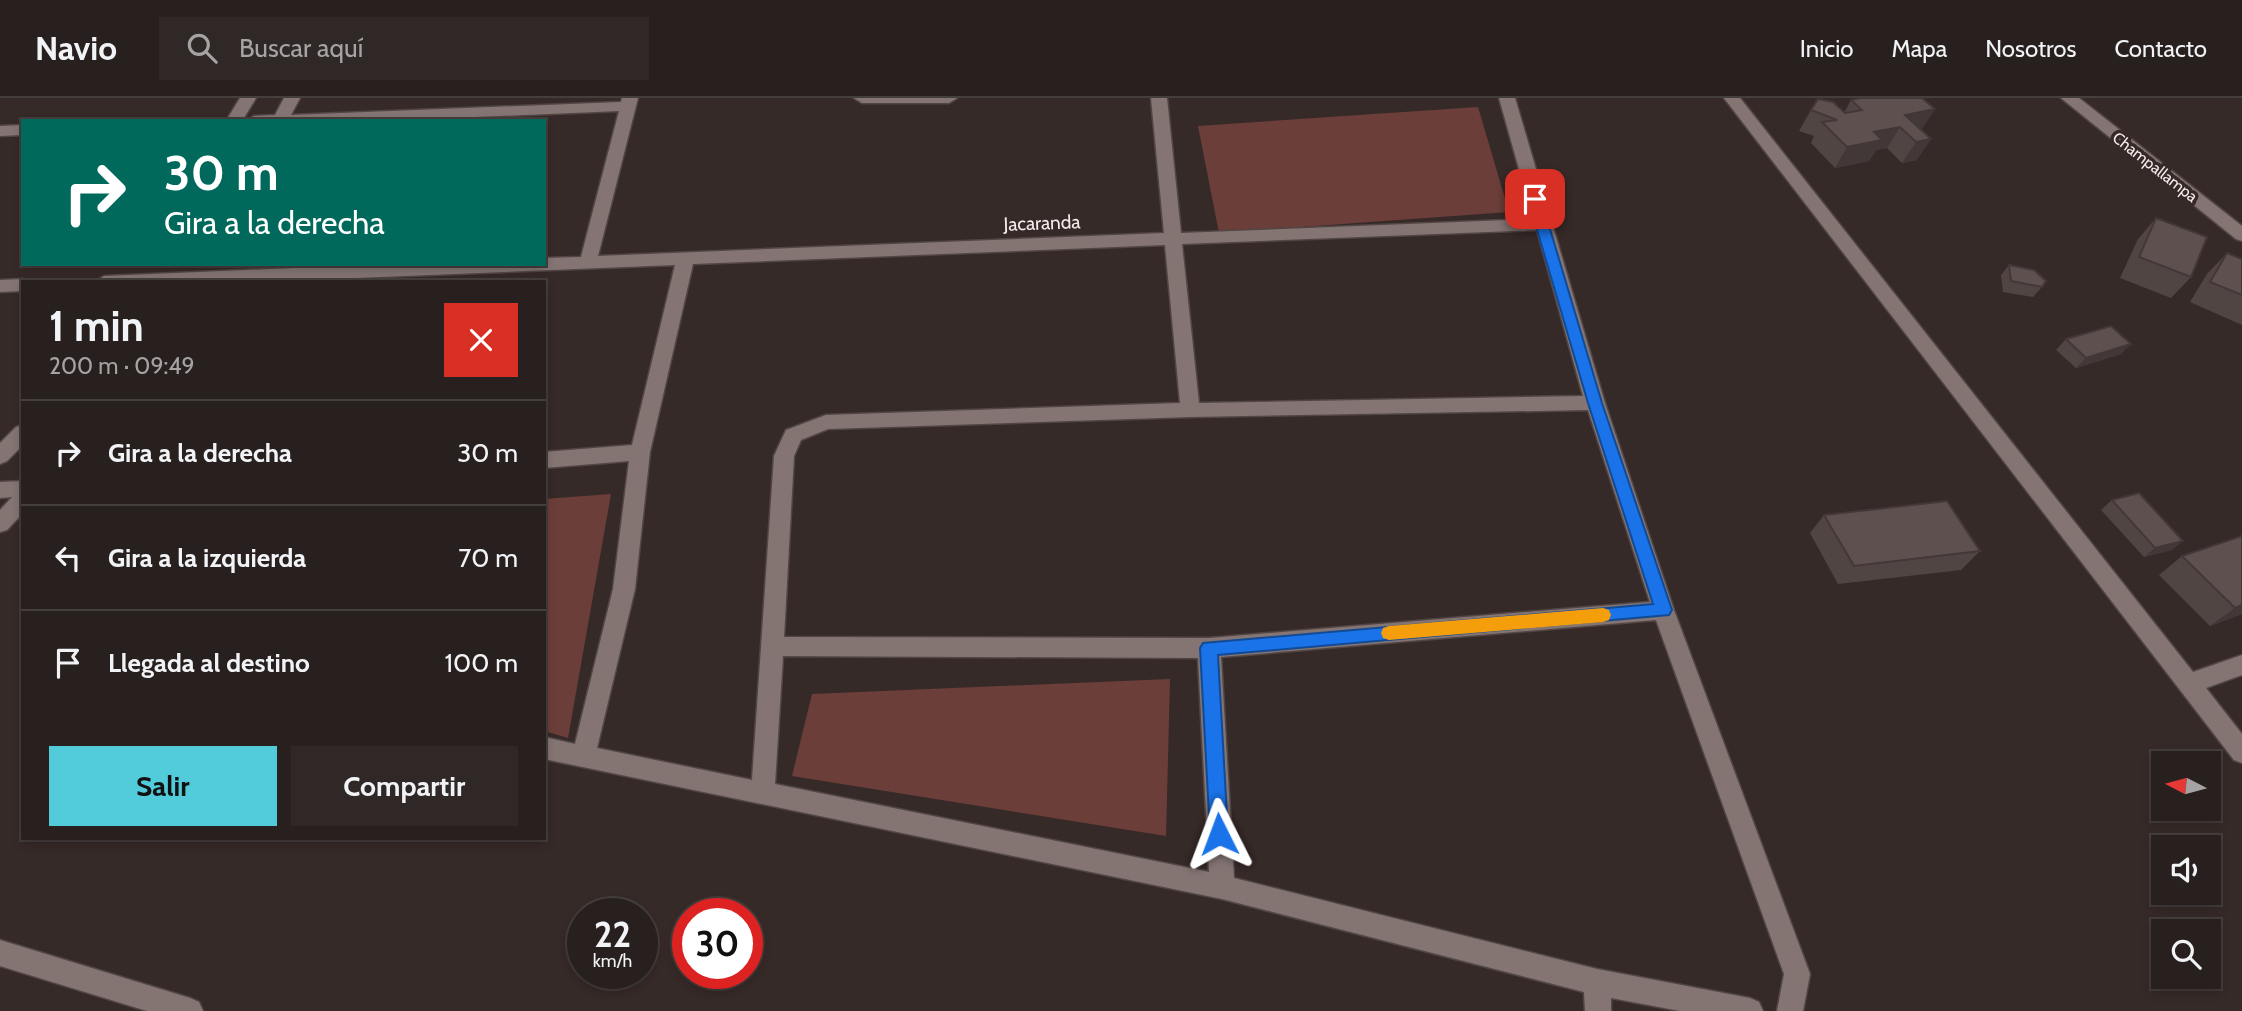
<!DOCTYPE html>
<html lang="es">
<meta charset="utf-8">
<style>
body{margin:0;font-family:Cabin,sans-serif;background:#302827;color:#f1f3f6;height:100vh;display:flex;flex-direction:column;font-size:26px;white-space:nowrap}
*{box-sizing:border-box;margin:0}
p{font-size:23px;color:#a5a3a4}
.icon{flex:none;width:38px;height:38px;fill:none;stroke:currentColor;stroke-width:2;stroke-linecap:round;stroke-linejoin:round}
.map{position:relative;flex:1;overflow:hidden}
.side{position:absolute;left:21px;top:182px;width:525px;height:560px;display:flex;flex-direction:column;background:#28201e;border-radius:0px;box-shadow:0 4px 10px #0003,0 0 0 2px #443e3c}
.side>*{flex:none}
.hud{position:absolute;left:21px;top:21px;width:525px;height:147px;border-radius:0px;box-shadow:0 4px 10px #0003,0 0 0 2px #443e3c;background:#00695c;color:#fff;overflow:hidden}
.needle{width:46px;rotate:276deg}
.buttons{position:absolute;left:2151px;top:653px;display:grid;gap:14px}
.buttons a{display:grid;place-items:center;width:70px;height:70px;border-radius:0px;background:#28201e;box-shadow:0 4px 10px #0003,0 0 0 2px #443e3c;font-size:35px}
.speed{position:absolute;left:567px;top:800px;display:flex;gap:14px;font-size:35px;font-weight:700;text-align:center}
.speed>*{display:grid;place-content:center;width:91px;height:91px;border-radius:50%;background:#28201e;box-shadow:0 4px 10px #0003,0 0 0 2px #443e3c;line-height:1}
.speed small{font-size:18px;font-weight:400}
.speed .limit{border:10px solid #d22;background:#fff;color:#111}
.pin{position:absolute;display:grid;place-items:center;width:60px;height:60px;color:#fff;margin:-30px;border-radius:14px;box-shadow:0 4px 10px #0006}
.me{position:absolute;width:77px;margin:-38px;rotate:357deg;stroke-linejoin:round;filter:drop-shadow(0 0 5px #0008)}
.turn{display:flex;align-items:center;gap:24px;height:147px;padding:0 28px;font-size:32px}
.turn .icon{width:91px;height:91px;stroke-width:2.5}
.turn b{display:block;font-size:49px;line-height:60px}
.round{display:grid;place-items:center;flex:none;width:74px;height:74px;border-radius:0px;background:#302827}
.summary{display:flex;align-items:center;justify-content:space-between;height:119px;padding:0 28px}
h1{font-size:42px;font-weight:800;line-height:52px}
.button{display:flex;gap:14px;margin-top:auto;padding:14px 28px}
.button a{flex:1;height:80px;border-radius:0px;background:#52cbda;color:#111;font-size:28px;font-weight:800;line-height:80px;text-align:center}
.button a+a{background:#302827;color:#f1f3f6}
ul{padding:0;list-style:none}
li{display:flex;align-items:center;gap:21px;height:105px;padding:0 28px;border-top:2px solid #443e3c}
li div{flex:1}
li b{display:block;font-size:26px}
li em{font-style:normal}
header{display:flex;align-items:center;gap:42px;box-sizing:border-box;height:98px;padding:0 35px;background:#28201e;border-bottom:2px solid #443e3c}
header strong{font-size:33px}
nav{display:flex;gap:38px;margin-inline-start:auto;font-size:24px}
.search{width:490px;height:63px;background:#302827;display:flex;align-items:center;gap:18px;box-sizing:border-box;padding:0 24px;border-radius:0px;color:#a5a3a4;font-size:26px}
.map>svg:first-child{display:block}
.green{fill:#6c3e39}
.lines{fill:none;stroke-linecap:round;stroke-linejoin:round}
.minor-casing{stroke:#524645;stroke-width:3}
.minor{fill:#847573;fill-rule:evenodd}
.wall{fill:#514544}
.shaded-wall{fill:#423837}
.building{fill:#5e504f;stroke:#423837;stroke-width:2}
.route{fill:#1a73e8;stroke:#114b97;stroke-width:2}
.slow{fill:#f59e0b}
.labels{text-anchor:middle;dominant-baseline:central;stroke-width:7;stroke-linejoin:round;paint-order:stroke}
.far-street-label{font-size:16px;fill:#f5eceb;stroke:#362a28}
.street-label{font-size:19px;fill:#f5eceb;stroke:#362a28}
</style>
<header>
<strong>Navio</strong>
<div class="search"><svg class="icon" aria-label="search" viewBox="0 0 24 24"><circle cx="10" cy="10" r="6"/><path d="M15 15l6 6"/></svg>Buscar aquí</div>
<nav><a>Inicio</a><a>Mapa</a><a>Nosotros</a><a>Contacto</a></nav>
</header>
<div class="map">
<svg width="2242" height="913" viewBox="0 0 2242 913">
<rect width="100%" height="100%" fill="#362a28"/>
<!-- green -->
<g class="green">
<path d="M1478 9 1509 114 1219 135 1198 28Z"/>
<path d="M611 396 568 640 544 633V401Z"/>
<path d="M1170 581 1166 738 792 678 812 596Z"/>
</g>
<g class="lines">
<defs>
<g id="minor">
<path d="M240 0H256L242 23H226Z"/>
<path d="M284 0H300L291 17 621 4 622 0H638L598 158 1164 135 1151 0H1167L1181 135 1533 121 1499 0H1515L1605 305 1674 512 1810 876 1803 913H1777L1784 876 1656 522 1221 559 1234 780 1597 871 1750 900 1759 904 1763 913H1680L1611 900V913H1585L1584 894 1222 801 544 661V639L575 646 613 491 629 363 544 370V354L632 347 675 167 257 184H95L104 178 389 166H544V160L581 159 619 13 380 23H246L254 18 275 17ZM1537 132 1583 298 1199 305 1182 146ZM1165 147 1180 305 826 317 786 332 774 358 752 682 597 650 635 491 650 354 693 166ZM1588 312 1650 504 1209 540 784 539 794 358 801 342 828 331 1190 319ZM783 558 1198 560 1209 774 775 686Z"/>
<path d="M854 0H957L949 5H862Z"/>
<path d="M1724 0H1740L2193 574 2242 557V577L2206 590 2242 636V665L2234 662Z"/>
<path d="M2061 0H2079L2242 128V143L2236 141Z"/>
<path d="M23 27V37L0 38V28Z"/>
<path d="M23 181 30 184H23V193L0 194V182Z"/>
<path d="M23 327V347L7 363 0 366V345L16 329Z"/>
<path d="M23 383V415L7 432 0 434V412L12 399 0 400V384Z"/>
<path d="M0 842 190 900 199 904 203 913H147L0 868Z"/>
</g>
</defs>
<!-- minor casing -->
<use href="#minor" class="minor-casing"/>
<!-- minor -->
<use href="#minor" class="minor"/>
</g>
<!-- wall -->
<g class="wall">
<path d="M1851 2 1935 11 1921 32 1917 62 1902 65 1887 50 1876 52 1869 63 1835 70 1811 45 1814 38 1799 33 1811 12 1844 15Z"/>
<path d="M2156 120 2191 179 2171 200 2120 180 2138 141Z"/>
<path d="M2227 155 2242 161V227L2190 204 2207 176Z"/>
<path d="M2009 167 2042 189 2033 199 2003 194 2001 177Z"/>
<path d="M2066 241 2121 256 2076 270 2056 252Z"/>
<path d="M2112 402 2172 452 2144 459 2101 412Z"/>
<path d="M1824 417 1980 453 1961 472 1838 486 1810 435Z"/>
<path d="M2182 458 2242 516 2210 528 2159 477Z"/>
</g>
<!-- shaded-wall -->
<g class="shaded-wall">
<path d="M1935 11 1921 32 1900 29 1887 50 1876 52 1869 63 1835 70 1847 49 1905 17Z"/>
<path d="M1931 41 1917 62 1902 65 1916 44Z"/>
<path d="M2131 246 2121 256 2076 270 2086 260Z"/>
<path d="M2183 443 2172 452 2144 459 2155 450Z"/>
<path d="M2242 507V516L2210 528 2235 510Z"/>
</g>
<!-- building -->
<g class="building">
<path d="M1861 0H1922L1935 11 1905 17 1931 41 1916 44 1900 29 1874 34 1882 42 1847 49 1822 24 1837 22 1811 12 1818 1 1833 4 1845 15 1862 12 1851 2Z"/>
<path d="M2156 120 2207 139 2191 179 2139 159Z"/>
<path d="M2227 155 2242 161V197L2210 184Z"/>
<path d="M2009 167 2034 172 2046 183 2042 189 2011 183Z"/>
<path d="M2111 228 2131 246 2086 260 2066 241Z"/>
<path d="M2139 395 2183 443 2155 450 2112 402Z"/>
<path d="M1947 403 1980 453 1854 468 1824 417Z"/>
<path d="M2242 438V507L2235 510 2182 458Z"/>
</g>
<!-- route -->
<path class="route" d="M1535 97 1541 101 1602 305 1672 512 1669 517 1218 557 1228 736 1225 742 1219 744 1212 742 1210 736 1200 550 1203 545 1653 506 1588 305 1528 101Z"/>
<!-- slow -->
<path class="slow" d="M1603 510 1609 512 1611 517 1609 522 1603 524 1389 542 1383 540 1381 535 1383 530 1389 528Z"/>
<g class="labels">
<!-- far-street labels -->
<g class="far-street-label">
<text transform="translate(2155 69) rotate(38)">Champallampa</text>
</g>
<!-- street labels -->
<g class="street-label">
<text transform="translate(1042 125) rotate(-2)">Jacaranda</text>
</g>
</g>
</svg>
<div class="buttons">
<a><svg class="needle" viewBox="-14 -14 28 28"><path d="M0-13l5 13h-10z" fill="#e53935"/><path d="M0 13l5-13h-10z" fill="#a5a3a4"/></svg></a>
<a><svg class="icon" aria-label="sound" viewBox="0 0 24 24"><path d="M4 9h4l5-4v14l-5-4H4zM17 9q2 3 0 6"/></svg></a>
<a><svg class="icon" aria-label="search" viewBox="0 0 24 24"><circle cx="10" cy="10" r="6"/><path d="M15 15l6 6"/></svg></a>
</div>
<div class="speed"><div>22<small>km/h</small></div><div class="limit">30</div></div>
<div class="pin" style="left:1535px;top:101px;background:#d93025"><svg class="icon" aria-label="arrive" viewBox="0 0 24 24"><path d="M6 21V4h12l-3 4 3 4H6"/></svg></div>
<svg class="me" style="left:1219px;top:736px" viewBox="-20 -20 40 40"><path d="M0-17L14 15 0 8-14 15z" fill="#1a73e8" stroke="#fff" stroke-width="4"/></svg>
<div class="hud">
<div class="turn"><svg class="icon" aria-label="right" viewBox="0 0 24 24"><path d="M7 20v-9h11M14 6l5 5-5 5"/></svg><div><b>30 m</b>Gira a la derecha</div></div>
</div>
<section class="side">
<div class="summary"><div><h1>1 min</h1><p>200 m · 09:49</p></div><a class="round" style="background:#d93025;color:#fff"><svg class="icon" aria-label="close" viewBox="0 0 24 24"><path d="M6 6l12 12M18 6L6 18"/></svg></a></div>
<ul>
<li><svg class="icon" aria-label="right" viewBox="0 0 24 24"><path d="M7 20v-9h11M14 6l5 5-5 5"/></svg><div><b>Gira a la derecha</b></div><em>30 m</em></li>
<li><svg class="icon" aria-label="left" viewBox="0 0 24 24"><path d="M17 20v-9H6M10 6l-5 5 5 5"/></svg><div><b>Gira a la izquierda</b></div><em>70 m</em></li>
<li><svg class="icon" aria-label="arrive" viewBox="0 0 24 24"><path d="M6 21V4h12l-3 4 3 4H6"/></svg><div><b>Llegada al destino</b></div><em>100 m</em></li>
</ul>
<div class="button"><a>Salir</a><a>Compartir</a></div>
</section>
</div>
